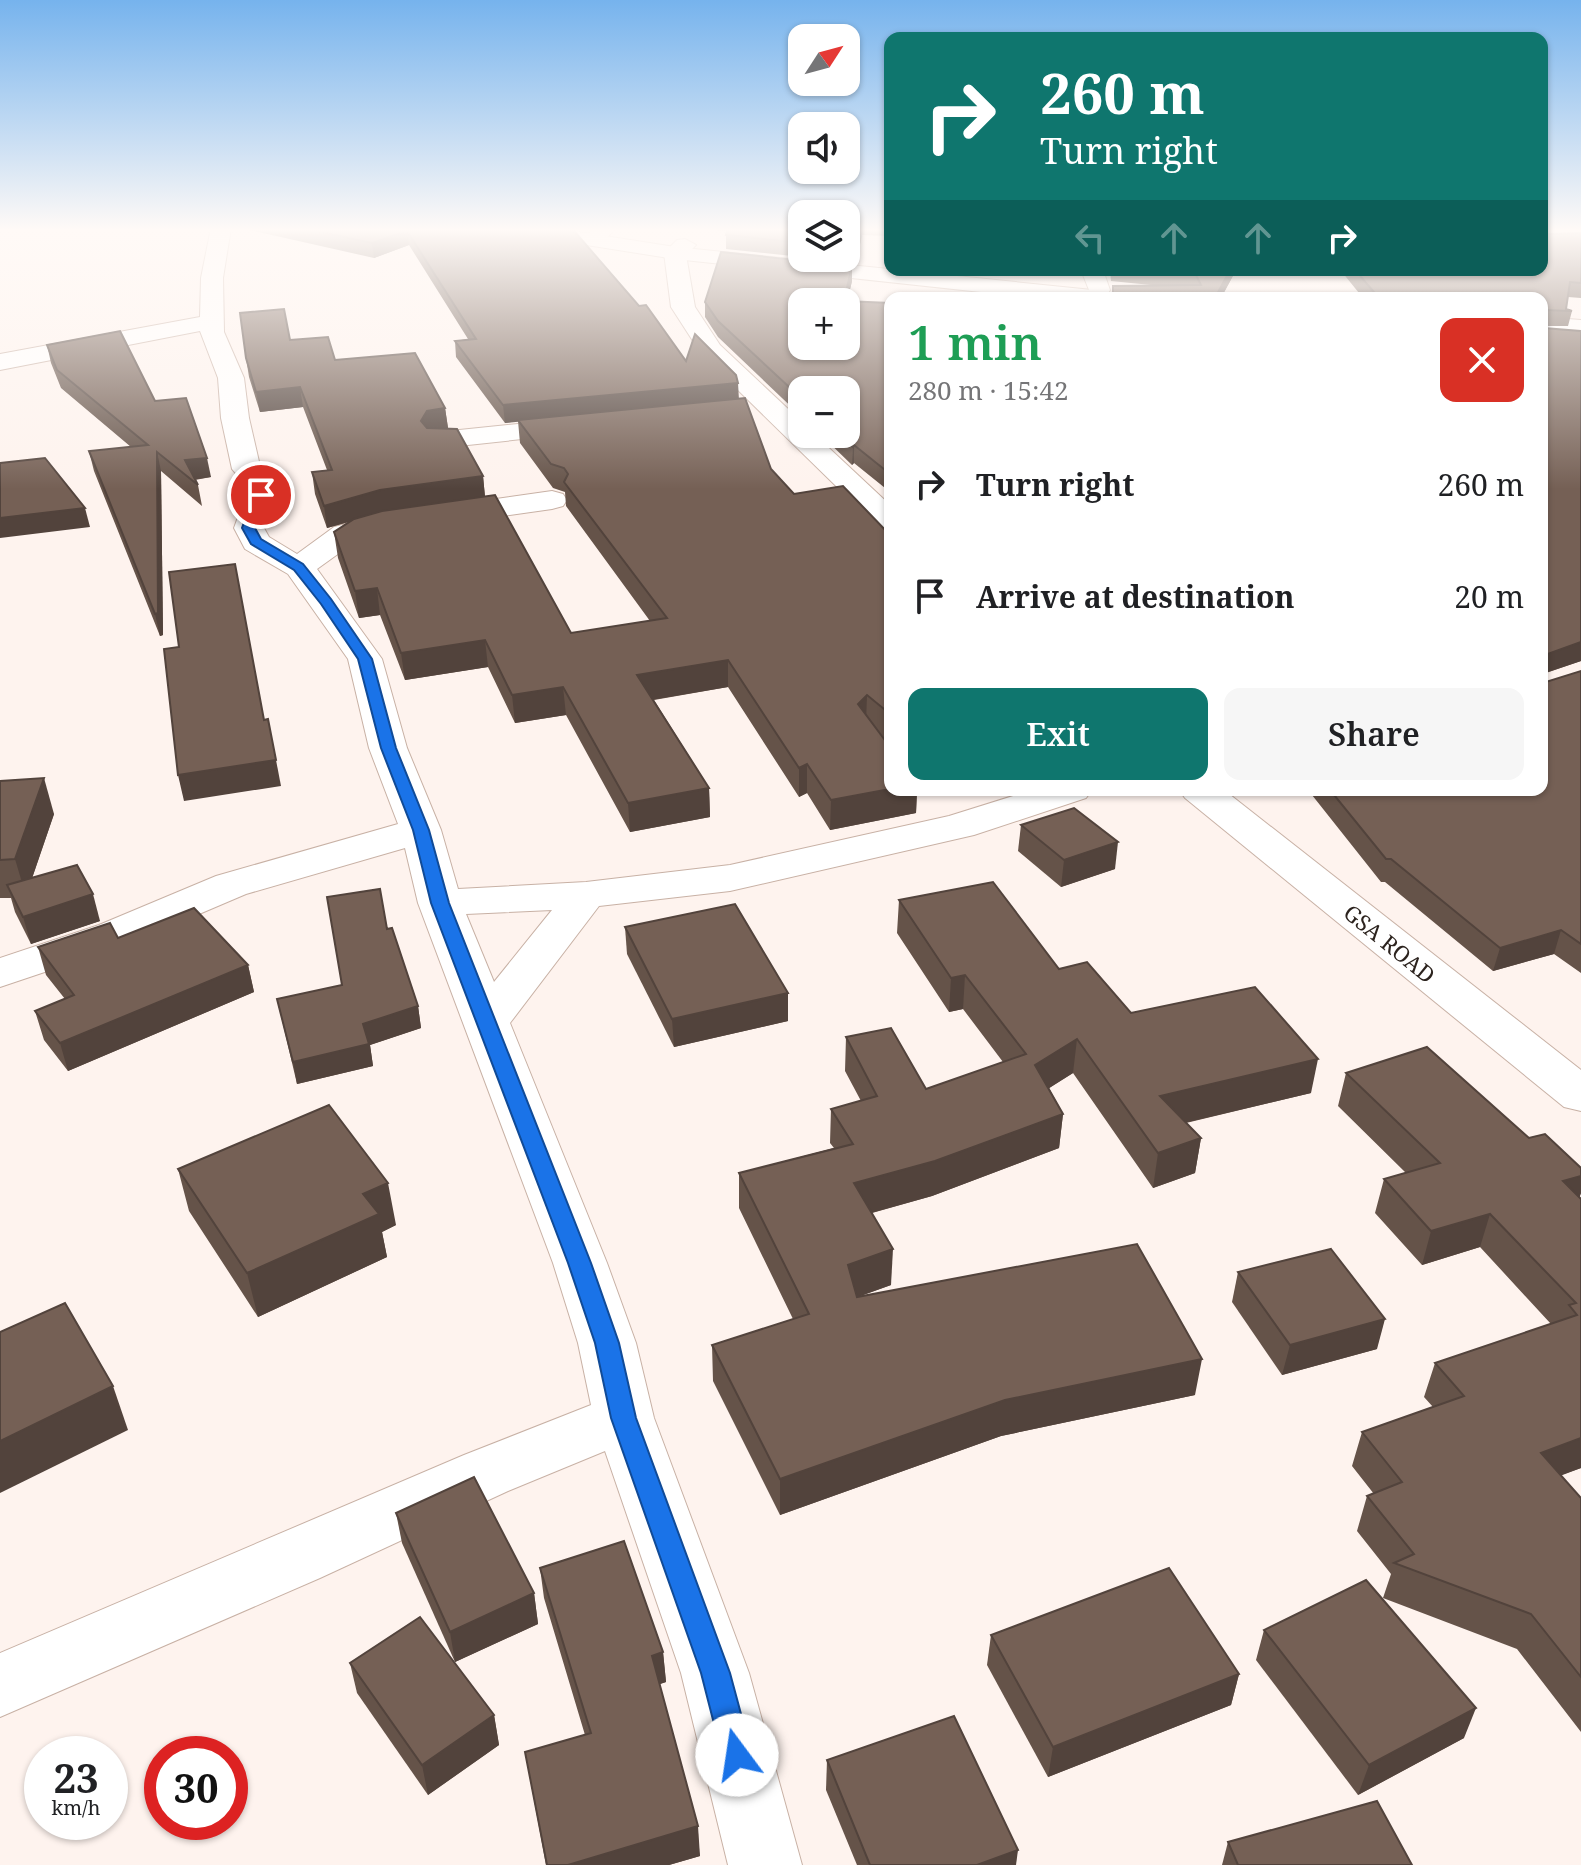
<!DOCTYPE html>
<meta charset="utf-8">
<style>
body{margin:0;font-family:"Noto Serif",serif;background:#f6f6f6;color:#202124;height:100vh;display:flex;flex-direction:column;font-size:30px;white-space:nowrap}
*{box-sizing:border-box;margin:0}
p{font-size:26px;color:#757577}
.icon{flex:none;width:44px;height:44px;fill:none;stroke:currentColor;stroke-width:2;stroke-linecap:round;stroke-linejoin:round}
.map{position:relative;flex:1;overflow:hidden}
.side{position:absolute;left:884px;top:292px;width:664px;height:504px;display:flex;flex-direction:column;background:#fff;border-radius:16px;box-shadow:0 2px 6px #0004}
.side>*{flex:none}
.guide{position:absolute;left:884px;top:32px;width:664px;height:244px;border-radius:16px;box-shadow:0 2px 6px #0004;background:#0f766e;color:#fff;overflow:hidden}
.needle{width:52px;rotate:54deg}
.fabs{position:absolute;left:788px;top:24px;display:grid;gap:16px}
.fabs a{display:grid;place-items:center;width:72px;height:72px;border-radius:16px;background:#fff;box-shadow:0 2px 6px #0004;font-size:40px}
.speed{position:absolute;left:24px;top:1736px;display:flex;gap:16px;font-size:40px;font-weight:700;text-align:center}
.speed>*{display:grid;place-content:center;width:104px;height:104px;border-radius:50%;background:#fff;box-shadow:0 2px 6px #0004;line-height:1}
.speed small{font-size:20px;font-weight:400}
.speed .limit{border:12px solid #d22;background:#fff;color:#111}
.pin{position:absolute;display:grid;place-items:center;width:68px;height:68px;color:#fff;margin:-34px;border:4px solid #fff;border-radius:50%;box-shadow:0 2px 8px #0007}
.me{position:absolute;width:88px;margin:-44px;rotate:346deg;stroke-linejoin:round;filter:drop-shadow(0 0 6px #0008)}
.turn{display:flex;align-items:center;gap:28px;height:168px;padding:0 24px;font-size:36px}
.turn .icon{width:104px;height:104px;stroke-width:2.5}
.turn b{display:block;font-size:56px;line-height:68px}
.lanes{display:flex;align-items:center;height:76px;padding:0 24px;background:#0003;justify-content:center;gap:40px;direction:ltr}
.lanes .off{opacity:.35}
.round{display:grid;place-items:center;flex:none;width:84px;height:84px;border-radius:16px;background:#f6f6f6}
.summary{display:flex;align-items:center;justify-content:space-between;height:136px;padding:0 24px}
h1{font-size:48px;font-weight:600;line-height:60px;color:#1e9e55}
.action{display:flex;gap:16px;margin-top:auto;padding:16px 24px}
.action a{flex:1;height:92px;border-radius:16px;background:#0f766e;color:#fff;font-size:32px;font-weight:600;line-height:92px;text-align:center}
.action a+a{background:#f6f6f6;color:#202124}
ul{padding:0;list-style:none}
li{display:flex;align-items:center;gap:24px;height:112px;padding:0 24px}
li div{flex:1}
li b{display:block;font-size:30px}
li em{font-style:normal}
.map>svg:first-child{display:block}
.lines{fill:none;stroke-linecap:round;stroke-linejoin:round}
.minor-casing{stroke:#c8b1a5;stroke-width:2}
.highway-casing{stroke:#c8b1a5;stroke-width:2}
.minor{fill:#fff;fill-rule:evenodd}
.highway{fill:#fff;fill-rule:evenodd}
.wall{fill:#655349}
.shaded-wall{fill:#52433c}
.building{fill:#756055;stroke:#52433c;stroke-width:2;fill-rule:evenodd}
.route{fill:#1a73e8;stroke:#114b97;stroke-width:2}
.labels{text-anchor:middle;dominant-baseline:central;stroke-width:8;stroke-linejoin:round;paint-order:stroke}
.street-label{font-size:22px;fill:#2c231e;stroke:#fff}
</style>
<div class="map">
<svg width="1581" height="1865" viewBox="0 0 1581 1865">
<rect width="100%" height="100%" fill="#fef3ee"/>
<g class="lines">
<defs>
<g id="minor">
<path d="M211 228H231L223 278 224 332 244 378 249 418 260 466 274 482 276 495 264 528 269 537 297 554 334 527 383 515 552 491 563 494 567 500 563 506 552 509 385 533 356 541 317 569 382 659 407 748 441 830 458 889 586 882 730 865 949 816 1032 790H1092L1086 798 974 835 730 891 599 906 510 1023 607 1263 636 1343 654 1418 749 1673 802 1865H728L681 1673 605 1451 508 1491 320 1578 0 1717V1653L464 1455 591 1405 578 1343 553 1263 418 903 405 848 246 894 131 943 0 987V958L99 925 216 876 398 824 369 748 348 659 288 574 245 549 234 528 246 495 245 484 232 469 221 418 218 378 200 331 0 370V354L200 317 201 278ZM552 910 494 982 466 914Z"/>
<path d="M594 228H617L606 238 599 240 589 234Z"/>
<path d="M685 239 696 245 686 255 695 307 720 345 802 422V434H814L890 505V531L879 528 702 355 671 307 664 253 677 240Z"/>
<path d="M1081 270H1103L1110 290 1107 295H1091Z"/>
<path d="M577 418 587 420 591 426 587 432 440 448 430 446 426 440 430 434 440 432Z"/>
<path d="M1179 790H1224L1581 1070V1111L1564 1107 1185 798Z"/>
</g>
<g id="highway">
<path d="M507 228H554L675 247 1102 291 1110 293 1114 298H1037L675 259 517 234Z"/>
<path d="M1542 317 1581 320V334L1542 331Z"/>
</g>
</defs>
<!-- minor casing -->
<use href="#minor" class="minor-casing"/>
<!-- highway casing -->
<use href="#highway" class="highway-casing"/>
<!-- minor -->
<use href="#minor" class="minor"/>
<!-- highway -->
<use href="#highway" class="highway"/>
</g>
<!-- wall -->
<g class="wall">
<path d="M241 228H546L686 361 738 383V399L771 469 794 494 890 535V743L884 738 890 790H917L916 813 830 830 807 793 799 797 728 687 654 700 709 788 710 817 630 832 566 715 515 723 488 667 405 680 380 615 359 618 338 558 334 532 349 522 327 528 315 494 312 472 327 470 303 407 260 412 249 377 246 358 290 340 445 408 448 428 483 476 485 497 571 633 650 621 566 506 565 492 553 488 520 443 518 421 505 423 456 357 455 341 468 339 409 245 374 258Z"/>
<path d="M684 228H802V257L726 249V235L727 231Z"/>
<path d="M846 228H890V236L862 235 856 263 810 258H846Z"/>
<path d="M1542 228H1581V230H1542L1545 234 1581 233V298L1568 297 1566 309 1572 311 1568 326H1544L1581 661 1546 673V682L1581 671V973L1554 954 1493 971 1385 882H1381L1312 795 1253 790H1542V298H1363L1342 272H1235L1221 298H1112L1113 286 1151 285 1111 281 1110 270H1542Z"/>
<path d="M852 281 847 301 890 303V492L854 463 852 465 820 434H846L802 390V417L718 337 705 317V302Z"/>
<path d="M47 345 155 401 211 477 195 480 198 485 202 506 161 471 163 635 160 636 94 471 89 451 131 447 61 388 51 363Z"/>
<path d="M0 781 54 814 32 878 100 921 31 944 15 912 11 898H0Z"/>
<path d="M1021 825 1115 869 1061 887 1018 851Z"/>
<path d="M899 900 1059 969 1131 1013 1311 1093 1186 1123 1201 1138 1195 1173 1153 1188 1073 1073 1049 1088 1063 1114 1059 1148 932 1196 872 1213 891 1285 857 1297 1195 1395 1001 1436 780 1515 713 1381 712 1345 793 1319 739 1208V1173L834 1148 830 1143 831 1109 861 1101 845 1071 846 1037 926 1089 1003 1062 963 1009 949 1012 897 933Z"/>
<path d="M625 927 788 993V1021L674 1047 627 954Z"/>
<path d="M387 929 418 1006 421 1028 370 1045 373 1066 297 1084 277 999 342 985Z"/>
<path d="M118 938 248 965 254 992 68 1071 44 1040 35 1011 65 999 46 975 38 947Z"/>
<path d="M1346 1073 1529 1138 1581 1168V1193L1579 1197 1581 1199V1468L1561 1475 1581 1498V1732L1517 1649 1383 1598 1391 1574 1357 1531 1367 1496 1374 1494 1352 1466 1362 1432 1433 1407 1424 1397 1435 1363 1551 1324 1480 1247 1422 1265 1375 1213 1384 1179 1406 1173 1338 1106Z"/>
<path d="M178 1169 396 1225 382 1232 387 1257 258 1317 189 1211Z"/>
<path d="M1238 1272 1377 1349 1282 1375 1232 1302Z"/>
<path d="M396 1513 534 1593 538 1624 455 1662 402 1543Z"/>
<path d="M540 1568 663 1652 666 1682 660 1684 700 1856 669 1865H546L525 1752 585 1735 544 1598Z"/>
<path d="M1264 1630 1464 1738 1358 1795 1256 1660Z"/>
<path d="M991 1635 1239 1674 1231 1705 1048 1777 987 1665Z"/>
<path d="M350 1663 494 1715 499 1745 428 1795 357 1693Z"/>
<path d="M827 1760 1016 1865H857L826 1790Z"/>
<path d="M1228 1842 1412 1865H1222Z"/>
</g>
<!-- shaded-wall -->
<g class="shaded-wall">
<path d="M861 228H863L862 235 856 263V248Z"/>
<path d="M407 231 409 245 374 258 372 243Z"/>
<path d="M852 266V281L846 307 844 302Z"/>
<path d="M1230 270H1236L1235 272 1221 298H1215Z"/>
<path d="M738 383 739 400 505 423 503 405Z"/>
<path d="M300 387 303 407 260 412 256 392Z"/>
<path d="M445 408 448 428 429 431 421 421 427 411Z"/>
<path d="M854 445V463L852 465 853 447Z"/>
<path d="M157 452 161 471 163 635 160 636 155 614Z"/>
<path d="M207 458 211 477 191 480 185 460Z"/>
<path d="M483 476 485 497 383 512 327 528 324 506 380 490Z"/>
<path d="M85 508 90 527 0 538V518Z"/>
<path d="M377 588 380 615 359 618 355 591Z"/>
<path d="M485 640 488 667 405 680 401 653Z"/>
<path d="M1581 642V661L1542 674 1545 655Z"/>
<path d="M728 660V687L639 702 637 675Z"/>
<path d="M563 687 566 715 515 723 512 695Z"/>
<path d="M867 695 866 723 858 704Z"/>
<path d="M276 760 281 786 184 801 178 775Z"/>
<path d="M807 764V793L799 797V768Z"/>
<path d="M44 778 54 814 26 896 15 859Z"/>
<path d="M709 788 710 817 630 832 628 803Z"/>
<path d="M890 789V790H917L916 813 830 830 831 800Z"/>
<path d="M1118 842 1115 869 1061 887 1064 860Z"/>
<path d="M93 894 100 921 31 944 23 917Z"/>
<path d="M1561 930 1554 954 1493 971 1500 948Z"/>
<path d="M248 965 254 992 68 1071 60 1043Z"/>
<path d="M965 975 963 1009 949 1012 951 978Z"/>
<path d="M788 993V1021L674 1047 672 1019Z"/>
<path d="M418 1006 421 1028 370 1045 373 1066 297 1084 293 1062 363 1024Z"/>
<path d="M1077 1039 1073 1073 1032 1099 1035 1065Z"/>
<path d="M1318 1059 1311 1093 1154 1130 1160 1096Z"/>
<path d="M1063 1114 1059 1148 932 1196 853 1218 854 1183Z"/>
<path d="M1201 1138 1195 1173 1153 1188 1158 1153Z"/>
<path d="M1581 1176V1193L1576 1208 1563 1181Z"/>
<path d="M388 1183 396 1225 382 1232 387 1257 258 1317 247 1273 363 1194Z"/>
<path d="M1490 1214 1480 1247 1422 1265 1431 1231Z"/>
<path d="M893 1249 891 1285 847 1301 848 1265Z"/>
<path d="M1385 1319 1377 1349 1282 1375 1290 1345Z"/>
<path d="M1202 1359 1195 1395 1001 1436 780 1515V1479L1005 1400Z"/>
<path d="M113 1386 128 1430 0 1493V1441Z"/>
<path d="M1581 1438V1468L1528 1488 1541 1453Z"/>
<path d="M534 1593 538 1624 455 1662 450 1632Z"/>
<path d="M663 1652 666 1682 654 1686 652 1656Z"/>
<path d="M1239 1674 1231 1705 1048 1777 1053 1747Z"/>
<path d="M1476 1708 1464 1738 1358 1795 1369 1765Z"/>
<path d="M494 1715 499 1745 428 1795 422 1765Z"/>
<path d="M698 1826 700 1856 669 1865H568Z"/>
<path d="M1018 1850 1016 1865H977Z"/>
</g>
<!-- building -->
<g class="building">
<path d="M302 228H546L575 232 639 306 646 305 686 361 695 334 736 375 738 383 503 405 455 341 476 339 407 231 372 243Z"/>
<path d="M728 228H802V243L726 235Z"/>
<path d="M846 228H861L856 248 846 247Z"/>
<path d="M1542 228V231L1545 234 1581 233V283L1570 282 1566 309 1572 311 1544 310V328L1581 331V642L1545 655 1546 682 1581 671V944L1561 930 1500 948 1391 859H1386L1330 790H1542V298H1379L1355 270H1542Z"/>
<path d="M721 252 852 266 844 301 890 303V474L854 445 853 447 839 434H846V390H802V399L718 321 705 302ZM802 302H846V346H802Z"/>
<path d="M1151 270H1230L1215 298H1113V286L1201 285 1196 275Z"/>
<path d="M284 309 290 340 328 337 335 360 415 353 445 408 427 411 421 421 427 428 457 429 483 476 380 490 324 506 312 472 332 470 300 387 256 392 246 358 240 313Z"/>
<path d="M120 331 155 401 186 398 207 458 185 460 198 485 157 452 158 613 155 614 89 451 148 445 57 370 47 345Z"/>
<path d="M745 398 771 469 794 494 843 486 890 535V714L867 695 858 704 890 747V789L831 800 807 764 799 768 728 660 637 675 709 788 628 803 563 687 512 695 485 640 401 653 377 588 355 591 334 532 354 519 382 511 495 495 571 633 667 618 564 482 568 474 564 468 551 464 518 420Z"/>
<path d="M45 458 85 508 0 518V463Z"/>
<path d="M235 564 264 720 268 719 276 760 178 775 164 649 179 647 169 572Z"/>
<path d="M44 778 15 859 0 860V781Z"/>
<path d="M1074 808 1118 842 1064 860 1021 825Z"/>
<path d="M77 865 93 894 23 917 7 885Z"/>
<path d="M993 882 1059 969 1087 962 1131 1013 1255 987 1318 1059 1160 1096 1201 1138 1158 1153 1077 1039 1035 1065 1063 1114 935 1161 854 1183 893 1249 848 1265 857 1297 1137 1244 1202 1359 1005 1400 780 1479 712 1345 809 1314 739 1173 853 1144 831 1109 877 1096 846 1037 891 1028 926 1089 1026 1054 965 975 951 978 899 900Z"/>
<path d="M380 889 387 929 392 928 418 1006 363 1024 369 1044 293 1062 277 999 342 985 327 897Z"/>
<path d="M735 904 788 993 672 1019 625 927Z"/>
<path d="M194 908 248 965 60 1043 35 1011 74 995 38 947 110 923 118 938Z"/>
<path d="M1427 1047 1529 1138 1545 1134 1581 1168V1176L1563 1181 1581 1199V1438L1541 1453 1581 1498V1677L1531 1614 1394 1563 1414 1554 1367 1496 1402 1482 1362 1432 1464 1396 1435 1363 1577 1315 1569 1305 1576 1303 1490 1214 1431 1231 1384 1179 1440 1163 1346 1073Z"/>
<path d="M329 1105 388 1183 363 1194 379 1214 247 1273 178 1169Z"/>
<path d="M1331 1249 1385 1319 1290 1345 1238 1272Z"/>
<path d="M65 1303 113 1386 0 1441V1332Z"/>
<path d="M474 1477 534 1593 450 1632 396 1513Z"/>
<path d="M624 1541 663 1652 652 1656 698 1826 568 1865H547L525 1752 591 1733 540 1568Z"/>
<path d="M1169 1568 1239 1674 1053 1747 991 1635Z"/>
<path d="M1366 1580 1476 1708 1369 1765 1264 1630Z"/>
<path d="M420 1617 494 1715 422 1765 350 1663Z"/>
<path d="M954 1716 1018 1850 977 1865H870L827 1760Z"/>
<path d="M1377 1801 1412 1865H1238L1228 1842Z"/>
</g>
<!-- sky -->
<linearGradient id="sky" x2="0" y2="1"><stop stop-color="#76b3ed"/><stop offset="0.47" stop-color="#fffaf7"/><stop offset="1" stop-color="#fffaf7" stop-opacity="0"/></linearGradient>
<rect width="1581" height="489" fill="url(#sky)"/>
<!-- route -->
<path class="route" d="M261 491 267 495 255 528 261 539 303 564 331 599 372 659 396 748 429 830 449 903 591 1263 619 1343 636 1418 730 1673 752 1755 747 1765 737 1769 726 1765 722 1755 701 1673 611 1418 595 1343 568 1263 431 903 413 830 381 748 358 659 321 604 294 570 251 544 242 528 254 495Z"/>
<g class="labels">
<!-- street labels -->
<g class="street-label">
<text transform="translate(1390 943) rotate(39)">GSA ROAD</text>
</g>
</g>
</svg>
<div class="fabs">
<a><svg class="needle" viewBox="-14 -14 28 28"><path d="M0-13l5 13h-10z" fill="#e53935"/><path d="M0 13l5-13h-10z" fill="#757577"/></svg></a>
<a><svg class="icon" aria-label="sound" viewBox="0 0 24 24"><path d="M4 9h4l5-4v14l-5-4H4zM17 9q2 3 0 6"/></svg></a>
<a><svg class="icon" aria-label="layers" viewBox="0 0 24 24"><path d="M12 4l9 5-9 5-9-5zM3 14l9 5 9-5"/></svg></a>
<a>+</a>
<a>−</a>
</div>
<div class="speed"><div>23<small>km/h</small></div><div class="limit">30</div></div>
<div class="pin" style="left:261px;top:495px;background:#d93025"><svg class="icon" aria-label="arrive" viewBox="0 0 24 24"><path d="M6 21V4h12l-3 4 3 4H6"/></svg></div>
<svg class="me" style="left:737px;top:1755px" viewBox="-20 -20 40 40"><circle r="19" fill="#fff"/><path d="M0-13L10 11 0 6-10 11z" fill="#1a73e8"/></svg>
<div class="guide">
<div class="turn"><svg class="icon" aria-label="right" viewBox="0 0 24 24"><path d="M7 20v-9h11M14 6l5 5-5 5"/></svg><div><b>260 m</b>Turn right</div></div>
<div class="lanes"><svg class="icon off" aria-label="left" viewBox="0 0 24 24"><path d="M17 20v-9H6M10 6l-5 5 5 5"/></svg><svg class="icon off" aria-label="ahead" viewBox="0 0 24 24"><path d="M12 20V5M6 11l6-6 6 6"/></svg><svg class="icon off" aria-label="ahead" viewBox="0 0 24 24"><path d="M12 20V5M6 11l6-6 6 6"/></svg><svg class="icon" aria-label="right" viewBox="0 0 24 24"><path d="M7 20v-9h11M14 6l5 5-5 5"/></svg></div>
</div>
<section class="side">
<div class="summary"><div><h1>1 min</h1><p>280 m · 15:42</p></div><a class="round" style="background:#d93025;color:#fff"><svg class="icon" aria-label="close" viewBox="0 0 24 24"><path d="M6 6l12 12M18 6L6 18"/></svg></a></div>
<ul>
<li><svg class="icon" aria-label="right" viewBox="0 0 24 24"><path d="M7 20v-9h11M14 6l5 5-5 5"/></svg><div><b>Turn right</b></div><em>260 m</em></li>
<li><svg class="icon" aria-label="arrive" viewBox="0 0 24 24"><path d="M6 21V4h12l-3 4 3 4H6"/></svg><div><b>Arrive at destination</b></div><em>20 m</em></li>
</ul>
<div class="action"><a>Exit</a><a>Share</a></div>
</section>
</div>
